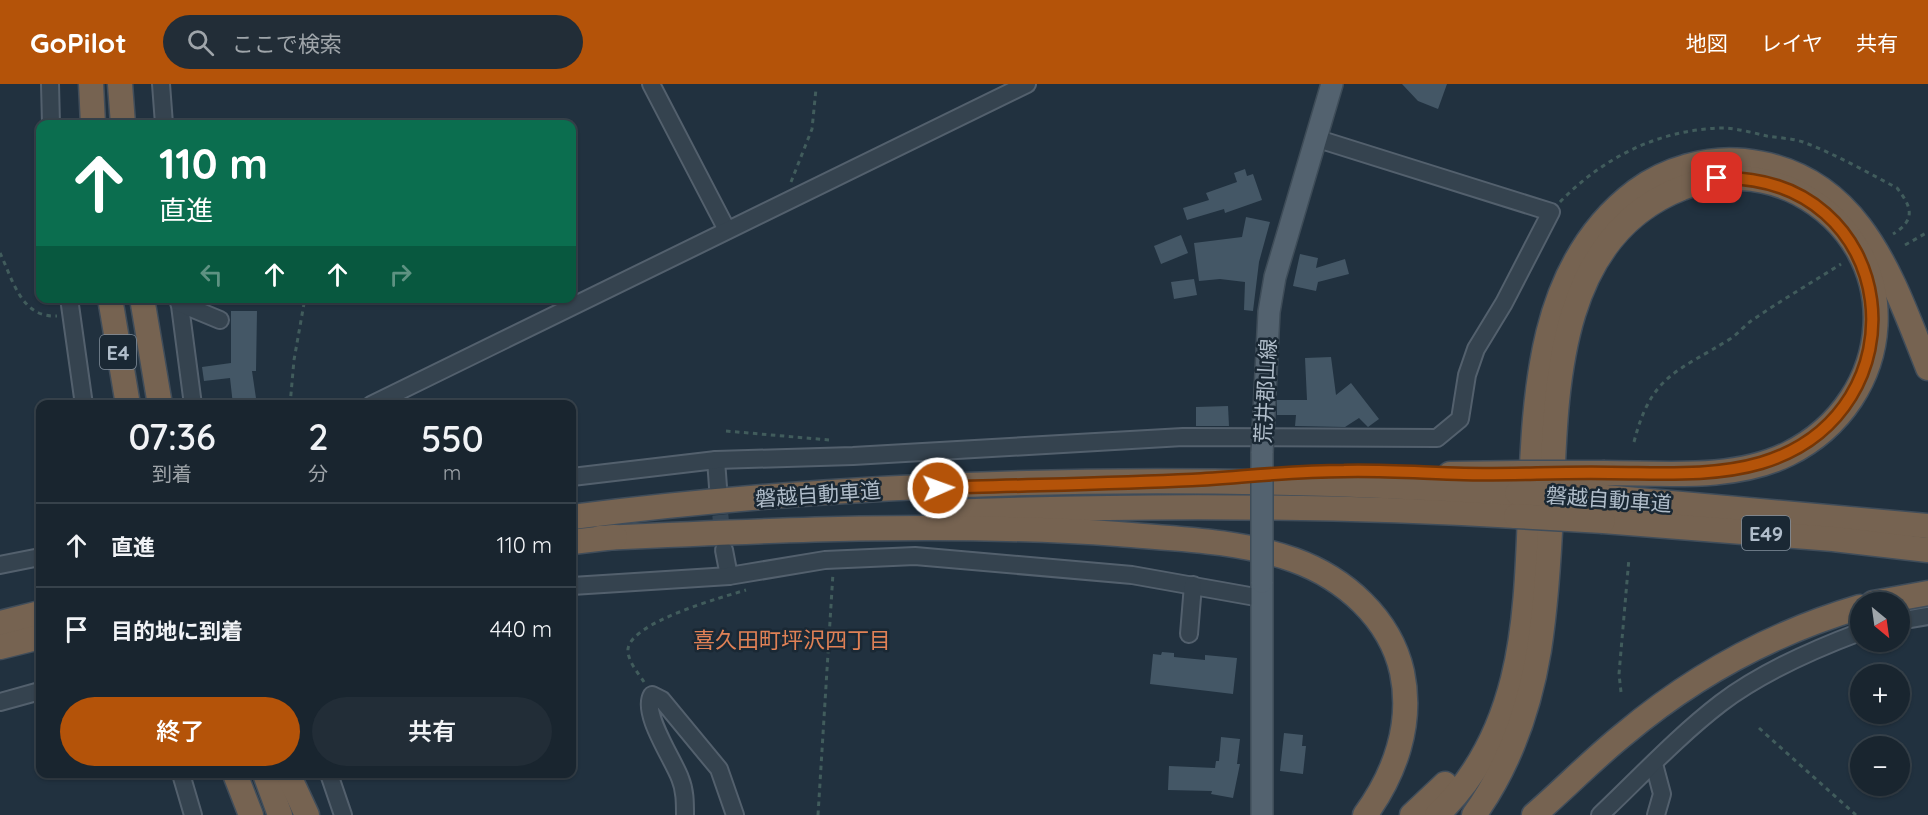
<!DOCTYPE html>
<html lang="ja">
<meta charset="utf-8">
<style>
body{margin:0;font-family:Quicksand,"Noto Sans JP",sans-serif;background:#222d37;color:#f1f3f6;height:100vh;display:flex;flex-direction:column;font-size:22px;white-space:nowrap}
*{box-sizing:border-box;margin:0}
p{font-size:20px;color:#9fa5aa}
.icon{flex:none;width:33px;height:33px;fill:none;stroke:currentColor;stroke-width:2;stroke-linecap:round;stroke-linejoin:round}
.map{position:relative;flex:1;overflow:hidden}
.details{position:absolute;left:36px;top:316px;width:540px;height:378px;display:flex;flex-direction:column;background:#19252f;border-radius:12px;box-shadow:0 2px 4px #0004,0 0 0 2px #37424b}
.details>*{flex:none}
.banner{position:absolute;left:36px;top:36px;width:540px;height:183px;border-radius:12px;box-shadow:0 2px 4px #0004,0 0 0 2px #37424b;background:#0b6e4f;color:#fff;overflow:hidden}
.needle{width:39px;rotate:151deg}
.controls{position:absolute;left:1850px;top:508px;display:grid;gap:12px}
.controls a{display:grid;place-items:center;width:60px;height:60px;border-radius:50%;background:#19252f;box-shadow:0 2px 4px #0004,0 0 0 2px #37424b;font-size:30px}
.pin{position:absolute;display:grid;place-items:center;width:51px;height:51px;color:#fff;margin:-26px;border-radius:12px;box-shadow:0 3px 9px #0006}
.me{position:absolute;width:66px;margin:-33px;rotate:88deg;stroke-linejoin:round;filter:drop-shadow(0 0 4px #0008)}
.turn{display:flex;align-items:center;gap:21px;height:126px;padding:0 24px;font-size:27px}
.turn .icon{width:78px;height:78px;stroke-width:2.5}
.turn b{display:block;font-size:42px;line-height:51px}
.lanes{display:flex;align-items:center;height:57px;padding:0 24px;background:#0003;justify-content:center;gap:30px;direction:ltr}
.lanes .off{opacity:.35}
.eta{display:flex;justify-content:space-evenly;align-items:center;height:102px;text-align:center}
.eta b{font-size:36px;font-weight:600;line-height:42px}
.action{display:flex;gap:12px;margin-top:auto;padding:12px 24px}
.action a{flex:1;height:69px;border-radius:36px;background:#b45309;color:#fff;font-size:24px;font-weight:600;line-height:69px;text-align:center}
.action a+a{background:#222d37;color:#f1f3f6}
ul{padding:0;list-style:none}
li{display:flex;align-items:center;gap:18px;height:84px;padding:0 24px;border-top:2px solid #37424b}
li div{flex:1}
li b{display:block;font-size:22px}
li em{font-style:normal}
header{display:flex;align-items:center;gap:36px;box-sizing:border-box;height:84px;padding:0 30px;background:#b45309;color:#fff}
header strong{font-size:28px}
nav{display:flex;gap:33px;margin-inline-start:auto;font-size:21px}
.search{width:420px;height:54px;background:#222d37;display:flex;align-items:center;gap:15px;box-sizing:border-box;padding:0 21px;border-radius:33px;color:#9fa5aa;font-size:22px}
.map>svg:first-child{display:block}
.building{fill:#445766}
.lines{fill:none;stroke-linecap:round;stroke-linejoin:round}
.minor-tunnel{stroke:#364654;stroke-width:16;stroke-dasharray:16 8;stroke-linecap:butt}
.minor-casing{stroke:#53606d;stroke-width:20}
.major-casing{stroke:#3e4c58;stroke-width:24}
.highway-casing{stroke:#404d5a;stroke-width:27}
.path{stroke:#415c5c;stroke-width:3;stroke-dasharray:4.5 4.5;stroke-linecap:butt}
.minor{stroke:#35434f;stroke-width:16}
.major{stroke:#53626f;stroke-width:21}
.highway{stroke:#766351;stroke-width:24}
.major-bridge-casing{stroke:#3e4c58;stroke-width:24;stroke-linecap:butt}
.highway-bridge-casing{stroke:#404d5a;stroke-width:27;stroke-linecap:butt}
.major-bridge{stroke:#53626f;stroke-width:21}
.highway-bridge{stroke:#766351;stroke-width:24}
.route-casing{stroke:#753606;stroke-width:15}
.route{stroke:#b45309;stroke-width:10}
.labels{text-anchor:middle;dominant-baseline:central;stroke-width:5;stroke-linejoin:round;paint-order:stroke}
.shield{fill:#1a2834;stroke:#83909d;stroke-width:1.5}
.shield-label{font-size:20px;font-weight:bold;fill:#b0bdca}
.street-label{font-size:21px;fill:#b0bdca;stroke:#1a2834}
.neighbourhood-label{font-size:22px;fill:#e08156;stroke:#1a2834}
</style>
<header>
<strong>GoPilot</strong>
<div class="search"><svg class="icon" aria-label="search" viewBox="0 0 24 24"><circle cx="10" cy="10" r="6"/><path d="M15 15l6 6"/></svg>ここで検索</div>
<nav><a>地図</a><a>レイヤ</a><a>共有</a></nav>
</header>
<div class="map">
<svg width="1928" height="731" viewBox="0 0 1928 731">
<rect width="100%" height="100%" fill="#21313f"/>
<!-- building -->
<g class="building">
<path d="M1402 0H1447L1438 25 1418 17Z"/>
<path d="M1245 85 1247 92 1253 90 1262 116 1225 129 1224 125 1187 136 1183 124 1209 116 1206 109 1237 98 1234 89Z"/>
<path d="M1246 133 1270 138 1259 178 1253 227 1244 226 1245 198 1220 195 1199 197 1194 159 1242 153Z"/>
<path d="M1181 151 1188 169 1161 180 1154 162Z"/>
<path d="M1300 170 1318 174 1316 184 1345 175 1349 190 1318 198 1316 207 1293 202Z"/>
<path d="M1194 195 1197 211 1174 215 1171 198Z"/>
<path d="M231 227H257L256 287H252L257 321H233L230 294 204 297 202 283 231 279Z"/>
<path d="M1331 273 1336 311 1351 299 1379 335 1368 343 1359 334 1345 343 1295 342 1296 331H1277V316H1307L1305 274Z"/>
<path d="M1228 322 1229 342H1196V323Z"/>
<path d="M1162 568 1174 569V573L1205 576V571L1237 574 1233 610 1150 600 1153 570 1161 571Z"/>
<path d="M1284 649 1303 651 1302 662H1306L1303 690 1280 687Z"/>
<path d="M1221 653 1240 655 1237 680H1240L1233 714 1211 710 1212 707 1168 706 1169 682 1215 684 1216 677H1219Z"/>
</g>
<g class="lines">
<!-- minor-tunnel -->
<path class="minor-tunnel" d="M718 407 723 459"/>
<defs>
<g id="minor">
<path d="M50 0 51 40"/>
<path d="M161 0 164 40"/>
<path d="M651 0 727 146"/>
<path d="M69 214 84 321"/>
<path d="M179 214 193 321"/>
<path d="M179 219 220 236"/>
<path d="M371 321 1027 0"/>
<path d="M716 376 718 403"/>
<path d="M572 393 716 376 853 372 1183 353 1437 354 1460 335 1467 291 1476 265 1504 219 1551 128 1315 54"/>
<path d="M724 466 729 492"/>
<path d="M0 481 40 473"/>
<path d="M572 502 729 492 825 476 915 472 1132 491 1261 514"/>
<path d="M1899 537 1928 532"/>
<path d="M1189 550 1193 501"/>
<path d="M0 618 40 607"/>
<path d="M1654 680 1662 710 1656 731"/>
<path d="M181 690 193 731"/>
<path d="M329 690 343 731"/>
<path d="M685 731C685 718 685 706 680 694 673 675 641 629 652 611L662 616 719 685 735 731"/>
<path d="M1600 731C1639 694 1678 652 1721 619 1762 588 1812 566 1860 548"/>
</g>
<g id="major">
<path d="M1262 369 1269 228 1275 193 1332 0"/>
<path d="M1262 498V731"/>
</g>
<g id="highway">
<path d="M91 0 93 40"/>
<path d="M120 0 123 40"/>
<path d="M110 214 128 321"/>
<path d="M142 214 160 321"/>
<path d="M1450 390 1520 389"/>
<path d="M1604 413 1928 442"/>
<path d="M946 428C1135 421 1326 421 1516 432"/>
<path d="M572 433C884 393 1203 389 1517 409"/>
<path d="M1603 437 1833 455 1928 466"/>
<path d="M600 454C773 446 946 438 1118 450 1176 455 1238 456 1294 476 1344 494 1390 534 1402 588 1413 640 1395 690 1365 731"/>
<path d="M572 458 615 453"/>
<path d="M1873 519 1928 509"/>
<path d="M0 539 40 529"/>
<path d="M0 563 40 553"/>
<path d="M235 690 251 731"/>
<path d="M265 690 280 731"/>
<path d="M288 690 307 731"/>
<path d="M1412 731 1445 700"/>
<path d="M1437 731C1476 694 1500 647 1513 595 1552 440 1492 215 1636 107 1666 85 1707 73 1744 77 1859 89 1891 191 1928 284"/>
<path d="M1474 731C1510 681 1529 626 1539 566 1546 520 1549 474 1551 427 1556 313 1553 154 1682 104 1718 89 1763 91 1798 109 1909 168 1897 316 1788 370 1733 397 1664 389 1605 389"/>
<path d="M1534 731C1564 705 1592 676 1623 651 1693 592 1772 549 1860 523"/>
</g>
</defs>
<!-- minor casing -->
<use href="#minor" class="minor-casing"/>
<!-- major casing -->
<use href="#major" class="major-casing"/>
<!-- highway casing -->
<use href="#highway" class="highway-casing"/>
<!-- path -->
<g class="path">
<path d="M791 98 812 45 816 5"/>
<path d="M1560 118C1604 72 1663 44 1726 44 1739 45 1754 49 1767 52 1778 54 1791 54 1803 58 1835 70 1867 88 1897 104 1912 123 1916 136 1893 150"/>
<path d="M1905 161 1928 148"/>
<path d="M0 169C13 196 21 234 57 232"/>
<path d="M290 321 294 276 305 214"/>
<path d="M726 347 829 356"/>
<path d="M1634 358C1651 291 1677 288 1730 255 1738 250 1744 242 1751 237 1780 217 1811 199 1841 180"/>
<path d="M644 598C638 589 627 576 628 565 631 538 723 513 746 506"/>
<path d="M1621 608 1619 590 1629 474"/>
<path d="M1759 644 1856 731"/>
<path d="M818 731 833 489"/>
</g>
<!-- minor -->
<use href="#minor" class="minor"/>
<!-- major -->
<use href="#major" class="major"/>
<!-- highway -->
<use href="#highway" class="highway"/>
<defs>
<path id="major-bridge" d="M1262 498V369"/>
<g id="highway-bridge">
<path d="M1520 389H1605"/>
<path d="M1517 409 1604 413"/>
<path d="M1516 432 1603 437"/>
</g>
</defs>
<!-- major-bridge casing -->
<use href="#major-bridge" class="major-bridge-casing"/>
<!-- highway-bridge casing -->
<use href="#highway-bridge" class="highway-bridge-casing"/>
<!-- major-bridge -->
<use href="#major-bridge" class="major-bridge"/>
<!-- highway-bridge -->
<use href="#highway-bridge" class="highway-bridge"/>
</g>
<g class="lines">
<defs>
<path id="route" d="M938 404C1023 401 1107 400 1192 396 1242 393 1293 387 1344 387 1384 386 1424 389 1464 390 1513 391 1561 388 1610 389 1660 389 1713 393 1761 379 1928 329 1902 89 1717 94"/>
</defs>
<!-- route casing -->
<use href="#route" class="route-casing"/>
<!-- route -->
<use href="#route" class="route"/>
</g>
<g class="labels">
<!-- shield labels -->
<g class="shield">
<rect x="100" y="251" width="36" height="34" rx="4.5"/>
<rect x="1742" y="432" width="48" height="34" rx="4.5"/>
</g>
<g class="shield-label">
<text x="118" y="268">E4</text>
<text x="1766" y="449">E49</text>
</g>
<!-- street labels -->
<g class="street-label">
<text transform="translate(1265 307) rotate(-87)">荒井郡山線</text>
<text transform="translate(818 410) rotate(-4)">磐越自動車道</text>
<text transform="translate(1609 415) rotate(4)">磐越自動車道</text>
</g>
<!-- neighbourhood labels -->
<g class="neighbourhood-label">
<text x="792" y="556">喜久田町坪沢四丁目</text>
</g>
</g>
</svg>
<div class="controls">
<a><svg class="needle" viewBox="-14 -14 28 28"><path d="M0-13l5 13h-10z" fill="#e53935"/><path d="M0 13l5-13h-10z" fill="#9fa5aa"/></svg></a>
<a>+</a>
<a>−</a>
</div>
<div class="pin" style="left:1717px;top:94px;background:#d93025"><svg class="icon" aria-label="arrive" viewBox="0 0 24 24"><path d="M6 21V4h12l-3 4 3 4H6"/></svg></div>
<svg class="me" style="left:938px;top:404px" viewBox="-20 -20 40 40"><circle r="17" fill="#b45309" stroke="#fff" stroke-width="3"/><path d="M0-11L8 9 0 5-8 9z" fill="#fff"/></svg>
<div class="banner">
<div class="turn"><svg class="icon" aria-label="ahead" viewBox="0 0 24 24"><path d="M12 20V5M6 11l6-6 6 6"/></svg><div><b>110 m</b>直進</div></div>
<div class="lanes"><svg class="icon off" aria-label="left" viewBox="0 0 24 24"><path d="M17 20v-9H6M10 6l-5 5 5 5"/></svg><svg class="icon" aria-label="ahead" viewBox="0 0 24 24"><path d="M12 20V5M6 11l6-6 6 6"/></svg><svg class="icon" aria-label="ahead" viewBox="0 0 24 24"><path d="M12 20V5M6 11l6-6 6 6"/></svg><svg class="icon off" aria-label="right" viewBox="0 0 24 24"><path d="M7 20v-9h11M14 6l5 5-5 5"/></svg></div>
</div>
<section class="details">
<div class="eta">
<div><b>07:36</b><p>到着</p></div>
<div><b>2</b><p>分</p></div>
<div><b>550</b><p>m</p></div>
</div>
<ul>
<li><svg class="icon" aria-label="ahead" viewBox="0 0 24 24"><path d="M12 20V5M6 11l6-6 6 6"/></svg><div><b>直進</b></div><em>110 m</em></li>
<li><svg class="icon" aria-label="arrive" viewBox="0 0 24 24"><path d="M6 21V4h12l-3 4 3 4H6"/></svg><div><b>目的地に到着</b></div><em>440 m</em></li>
</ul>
<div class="action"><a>終了</a><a>共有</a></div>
</section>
</div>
